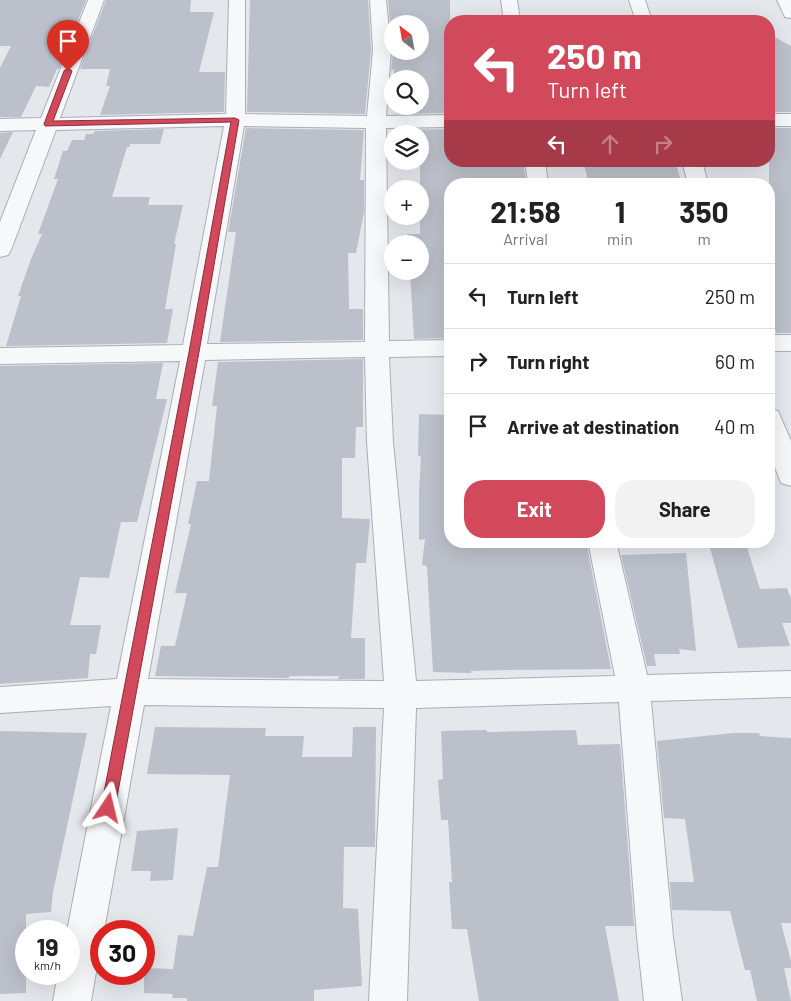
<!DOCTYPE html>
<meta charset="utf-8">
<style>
body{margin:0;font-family:Barlow,sans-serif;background:#f2f2f2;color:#222;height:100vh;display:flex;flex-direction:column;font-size:19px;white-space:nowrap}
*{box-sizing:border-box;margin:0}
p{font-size:16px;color:#767676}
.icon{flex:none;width:28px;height:28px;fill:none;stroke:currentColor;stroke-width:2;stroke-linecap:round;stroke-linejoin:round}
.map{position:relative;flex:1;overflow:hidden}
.panel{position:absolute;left:444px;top:178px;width:331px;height:370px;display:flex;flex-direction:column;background:#fff;border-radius:20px;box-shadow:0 5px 20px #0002}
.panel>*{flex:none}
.guide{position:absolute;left:444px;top:15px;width:331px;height:152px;border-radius:20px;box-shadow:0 5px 20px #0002;background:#d1495b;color:#fff;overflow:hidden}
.needle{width:32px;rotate:329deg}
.buttons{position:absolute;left:384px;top:15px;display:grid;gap:10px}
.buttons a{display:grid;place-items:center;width:45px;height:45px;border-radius:50%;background:#fff;box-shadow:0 5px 20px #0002;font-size:25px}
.speed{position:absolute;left:15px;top:920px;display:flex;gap:10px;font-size:25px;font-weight:700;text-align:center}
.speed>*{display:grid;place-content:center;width:65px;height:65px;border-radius:50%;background:#fff;box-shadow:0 5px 20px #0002;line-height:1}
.speed small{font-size:12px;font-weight:400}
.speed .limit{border:8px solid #d22;background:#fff;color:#111}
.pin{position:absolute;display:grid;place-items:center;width:42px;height:42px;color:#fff;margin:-51px -21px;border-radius:50% 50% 50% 0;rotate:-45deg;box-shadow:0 0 5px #0007}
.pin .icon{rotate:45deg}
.me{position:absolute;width:55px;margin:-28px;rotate:10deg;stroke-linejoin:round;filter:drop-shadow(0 0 4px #0008)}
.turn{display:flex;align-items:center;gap:18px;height:105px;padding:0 20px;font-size:22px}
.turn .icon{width:65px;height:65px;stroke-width:2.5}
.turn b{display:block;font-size:35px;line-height:42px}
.lanes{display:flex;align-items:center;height:48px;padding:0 20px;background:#0003;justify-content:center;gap:25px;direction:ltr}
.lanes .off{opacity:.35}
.eta{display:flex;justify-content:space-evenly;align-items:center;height:85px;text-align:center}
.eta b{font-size:30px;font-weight:700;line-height:35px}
.action{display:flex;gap:10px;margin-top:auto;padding:10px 20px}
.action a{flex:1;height:58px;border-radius:20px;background:#d1495b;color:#fff;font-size:20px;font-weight:700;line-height:58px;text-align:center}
.action a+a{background:#f2f2f2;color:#222}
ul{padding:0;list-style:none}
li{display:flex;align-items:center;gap:15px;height:65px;padding:0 20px;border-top:1px solid #e0e0e0}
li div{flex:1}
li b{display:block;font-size:19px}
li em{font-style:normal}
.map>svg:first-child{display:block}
.building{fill:#bbc0ca}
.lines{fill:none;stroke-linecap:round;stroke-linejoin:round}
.minor-casing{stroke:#a9aeb7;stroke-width:2}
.minor{fill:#f7f8fa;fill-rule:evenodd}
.route{fill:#d1495b;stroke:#882f3b}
</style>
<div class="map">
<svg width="791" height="1001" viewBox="0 0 791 1001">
<rect width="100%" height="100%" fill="#e4e7ec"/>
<!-- building -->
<g class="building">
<path d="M0 0H86L59 69H57L49 87 36 86 21 117H0V68L11 46H0Z"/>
<path d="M106 0H191L190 12H214L199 72H225L224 112 100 115 110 86H106L110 69H80Z"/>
<path d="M250 0H368L371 50 365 114 247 112Z"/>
<path d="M388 0H450V113L397 114V106H420V79H394V68L391 72 393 51H420V24H392V46Z"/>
<path d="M769 34 791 46V112H769Z"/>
<path d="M246 128 364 130 360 180H364V212L356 253H348L349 309H363V340L220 342 236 232H228Z"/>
<path d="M769 128H791V333H776L769 314Z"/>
<path d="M164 129 160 144H130V147H127L112 197H150L148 205H183L174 244H176L165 309H173L167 343 6 346 21 296H18L31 259 42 234H38L58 179H54L63 151H67L72 140H84L86 134H93L95 131Z"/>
<path d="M450 129V161H523L526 183 450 184V338L414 339 410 271H420V244H408L407 234H420V134H399V130Z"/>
<path d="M13 132 0 159V133Z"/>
<path d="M583 161H675L682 184H589Z"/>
<path d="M363 359V427H356L355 458H342V518L370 519 366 563H356L351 638H365V679H338L339 676H289V678L155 676 161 646H175L187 593H175L191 524H188L197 481H209L217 406H212L218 362Z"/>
<path d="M163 363 156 399H167L137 522H121L109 578 80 577 70 625H101L96 654H90L88 678 0 684V366Z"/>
<path d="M419 414 450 415V541H586L611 669 506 670 471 671V673L433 672 427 566 422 565 425 539 419 540V493L421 456H418Z"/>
<path d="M708 541H745L760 589 787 588 791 599V623H782L790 646 738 648Z"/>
<path d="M686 553 696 651 679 649 680 654H654L656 666H647L621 555Z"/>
<path d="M155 727 266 728 265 736H304L302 757H352L353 727H376L375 847H344L343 908 358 909 362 986 314 990V1001H187V998H172L173 994 144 993V968L173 969 178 935 193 936 207 867H218L230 775 147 774Z"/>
<path d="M486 730 487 732 576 730 578 745 620 744 634 926H605L619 1001H479L467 929H452L449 882H452L448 820H441L438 780 443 779 441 731Z"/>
<path d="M0 731 87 733 53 892 51 912 26 914V993L0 994Z"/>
<path d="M733 733H759L760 736 791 738V923H781L791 961V968H784L791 1001H757L750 970H745L730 911 672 910 670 882H694L685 819 664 818 657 741Z"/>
<path d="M178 828 173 880 150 881 151 871H131L137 831Z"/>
</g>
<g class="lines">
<defs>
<g id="minor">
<path d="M88 0H104L60 118 226 114 229 0H245V114L367 116 373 50 370 0H386L391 50 386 116 450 115V127L386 128 389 341 450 340V356L389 357 393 442 416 681 615 676 588 541H616L647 675 791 671V697L651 701 673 937 682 1001H644L637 937 619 702 416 708 407 1001H369L384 708 144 705 104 931H101V944L91 1001H53L58 974H69V931H67L111 706 0 713V687L117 679 180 361 0 364V348L183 345 224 126 56 130 11 250 8 255 0 257V222L36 130 0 131V119L41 118ZM244 126 366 128 365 342 207 344ZM365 357 367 442 384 681 148 679 205 360Z"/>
<path d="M501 0H517L520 21H504Z"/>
<path d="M629 0H645L652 21H636Z"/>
<path d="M777 0H791V18L785 17Z"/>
<rect x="769" y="114" width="22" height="12"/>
<path d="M525 161H545L548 184H528Z"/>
<path d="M682 161H702L708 184H688Z"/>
<rect x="769" y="335" width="22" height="16"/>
<path d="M769 408 778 411 791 441V486L781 483 769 452Z"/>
</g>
</defs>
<!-- minor casing -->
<use href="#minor" class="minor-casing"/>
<!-- minor -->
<use href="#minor" class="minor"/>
</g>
<!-- route -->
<path class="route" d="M68 68 72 71 53 121 235 118 239 120 199 352 115 808 113 812 108 814 103 812 101 808 189 352 231 122 45 126 44 124 64 71Z"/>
</svg>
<div class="buttons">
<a><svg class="needle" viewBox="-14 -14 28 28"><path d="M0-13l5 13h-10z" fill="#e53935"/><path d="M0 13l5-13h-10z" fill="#767676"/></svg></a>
<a><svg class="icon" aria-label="search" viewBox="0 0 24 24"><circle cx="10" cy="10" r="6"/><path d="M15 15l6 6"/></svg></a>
<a><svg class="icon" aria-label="layers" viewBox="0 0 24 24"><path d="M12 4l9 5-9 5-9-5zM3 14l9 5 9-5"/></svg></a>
<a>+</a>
<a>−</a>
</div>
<div class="speed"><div>19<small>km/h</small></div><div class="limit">30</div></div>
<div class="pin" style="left:68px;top:71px;background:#d93025"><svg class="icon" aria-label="arrive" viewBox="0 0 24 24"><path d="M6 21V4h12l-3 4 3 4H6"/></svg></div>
<svg class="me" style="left:108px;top:808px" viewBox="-20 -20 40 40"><path d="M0-17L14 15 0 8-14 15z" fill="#d1495b" stroke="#fff" stroke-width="4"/></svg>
<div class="guide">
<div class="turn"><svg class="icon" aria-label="left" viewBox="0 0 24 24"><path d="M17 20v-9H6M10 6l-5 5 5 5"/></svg><div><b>250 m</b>Turn left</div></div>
<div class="lanes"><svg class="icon" aria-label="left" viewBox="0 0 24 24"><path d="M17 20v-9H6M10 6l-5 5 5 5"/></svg><svg class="icon off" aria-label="ahead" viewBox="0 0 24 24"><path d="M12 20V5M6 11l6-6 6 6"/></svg><svg class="icon off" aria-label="right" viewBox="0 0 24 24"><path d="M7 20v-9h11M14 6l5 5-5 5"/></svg></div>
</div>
<section class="panel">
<div class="eta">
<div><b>21:58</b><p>Arrival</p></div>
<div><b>1</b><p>min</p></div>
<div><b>350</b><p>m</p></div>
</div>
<ul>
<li><svg class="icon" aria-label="left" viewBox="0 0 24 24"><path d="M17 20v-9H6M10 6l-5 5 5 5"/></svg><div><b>Turn left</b></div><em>250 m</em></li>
<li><svg class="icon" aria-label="right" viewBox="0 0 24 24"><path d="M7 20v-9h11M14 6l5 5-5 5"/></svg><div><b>Turn right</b></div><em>60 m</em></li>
<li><svg class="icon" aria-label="arrive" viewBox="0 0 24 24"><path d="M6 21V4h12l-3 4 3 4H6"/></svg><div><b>Arrive at destination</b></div><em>40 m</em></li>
</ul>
<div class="action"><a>Exit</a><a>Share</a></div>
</section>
</div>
